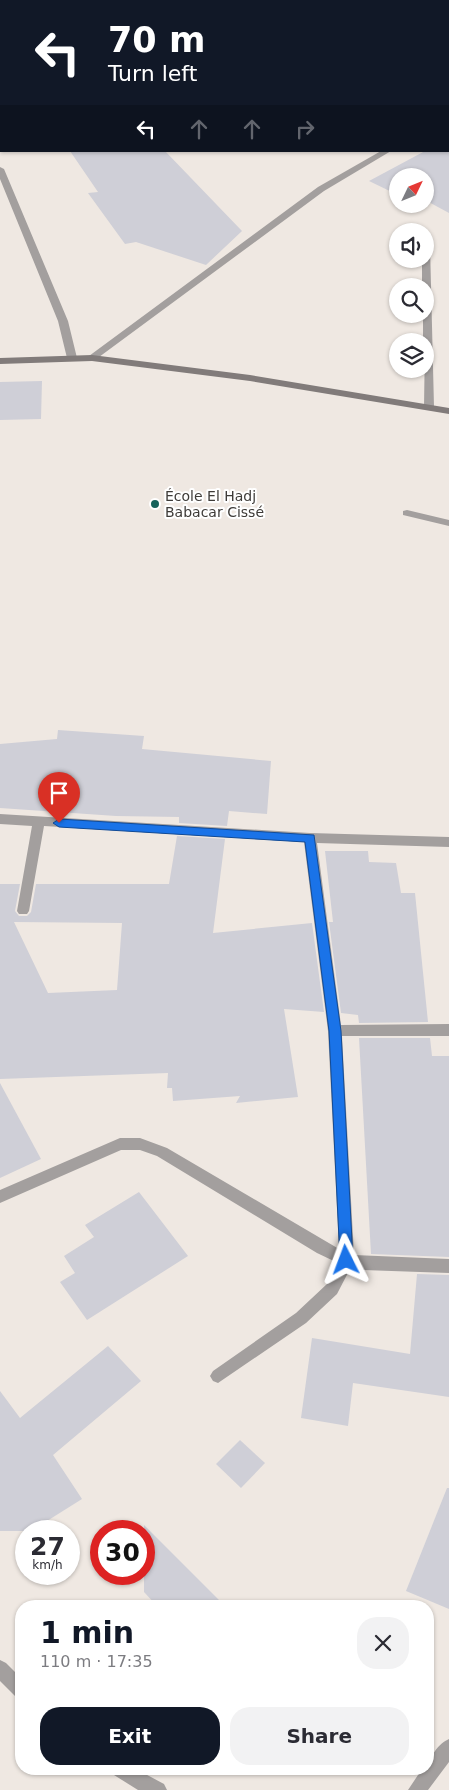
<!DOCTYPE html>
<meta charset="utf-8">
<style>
body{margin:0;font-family:"DejaVu Sans",sans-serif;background:#f2f2f3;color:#2b2b33;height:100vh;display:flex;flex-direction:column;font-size:19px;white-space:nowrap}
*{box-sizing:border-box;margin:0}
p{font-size:16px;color:#7c7c81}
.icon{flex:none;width:28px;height:28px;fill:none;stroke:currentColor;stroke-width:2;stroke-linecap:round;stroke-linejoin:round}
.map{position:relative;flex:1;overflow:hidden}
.details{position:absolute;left:15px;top:1600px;width:419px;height:175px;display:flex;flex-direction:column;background:#fff;border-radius:20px;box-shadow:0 1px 4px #0004}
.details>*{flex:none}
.top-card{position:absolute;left:0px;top:0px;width:450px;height:152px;box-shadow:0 1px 4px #0004;background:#111827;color:#fff;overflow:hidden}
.needle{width:32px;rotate:47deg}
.controls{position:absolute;left:389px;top:168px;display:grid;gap:10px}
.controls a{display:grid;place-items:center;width:45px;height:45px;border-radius:50%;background:#fff;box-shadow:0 1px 4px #0004;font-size:25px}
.speed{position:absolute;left:15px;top:1520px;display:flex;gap:10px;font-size:25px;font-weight:700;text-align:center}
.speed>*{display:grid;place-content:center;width:65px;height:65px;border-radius:50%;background:#fff;box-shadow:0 1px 4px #0004;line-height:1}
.speed small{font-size:12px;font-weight:400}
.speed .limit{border:8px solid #d22;background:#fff;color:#111}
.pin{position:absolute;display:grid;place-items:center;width:42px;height:42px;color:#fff;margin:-51px -21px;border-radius:50% 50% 50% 0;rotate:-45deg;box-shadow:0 0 5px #0007}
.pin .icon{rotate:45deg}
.me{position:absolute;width:55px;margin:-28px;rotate:357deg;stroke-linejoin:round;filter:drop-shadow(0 0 4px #0008)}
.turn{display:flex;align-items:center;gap:18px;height:105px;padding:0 25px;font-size:22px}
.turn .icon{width:65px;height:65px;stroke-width:2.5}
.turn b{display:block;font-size:35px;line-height:42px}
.lanes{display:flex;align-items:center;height:48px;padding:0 25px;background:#0003;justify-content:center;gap:25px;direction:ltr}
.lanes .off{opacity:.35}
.round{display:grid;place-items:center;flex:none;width:52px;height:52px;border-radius:20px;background:#f2f2f3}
.summary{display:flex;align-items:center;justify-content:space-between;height:85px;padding:0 25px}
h1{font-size:30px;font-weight:800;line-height:38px;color:#111827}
.action{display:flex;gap:10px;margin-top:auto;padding:10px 25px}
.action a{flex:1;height:58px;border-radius:20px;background:#111827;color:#fff;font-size:20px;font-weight:800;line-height:58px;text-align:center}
.action a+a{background:#f2f2f3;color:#2b2b33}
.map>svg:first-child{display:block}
.building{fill:#cfcfd7;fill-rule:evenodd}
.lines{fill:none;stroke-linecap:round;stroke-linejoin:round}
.street{fill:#a39f9e;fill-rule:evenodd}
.secondary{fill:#817b7a;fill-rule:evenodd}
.route{fill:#1a73e8;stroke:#114b97}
.poi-dot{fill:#15625b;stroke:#fff;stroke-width:2}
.labels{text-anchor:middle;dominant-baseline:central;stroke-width:4;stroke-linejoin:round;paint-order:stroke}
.poi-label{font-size:14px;fill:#3e3b38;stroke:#fff;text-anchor:start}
</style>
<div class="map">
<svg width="449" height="1790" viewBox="0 0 449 1790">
<rect width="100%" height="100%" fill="#efe8e2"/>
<!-- building -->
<g class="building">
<path d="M70 151H165L242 231 206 265 136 242 125 244 88 193 98 192Z"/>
<path d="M425 151H449V213L425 200V176H398V195L369 181Z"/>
<path d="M42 381 41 419 0 420V382Z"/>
<path d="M58 730 144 736 142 749 271 761 267 814 229 811 227 826 179 823V817L116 816 0 808V744L57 739Z"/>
<path d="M177 836 225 839 213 933 312 923 324 1012 284 1009 298 1097 236 1103 240 1096 173 1101 172 1088H167L168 1073 0 1079V884H20L15 911 19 916H27L31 912 36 884H169ZM14 922 122 923 117 990 48 993Z"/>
<path d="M325 851H368L369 862 396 863 401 893H415L428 1022 359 1023 358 1015 341 1013 329 922H333Z"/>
<path d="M359 1038H430L432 1056H449V1257L371 1254Z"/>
<path d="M0 1083 41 1159 0 1178Z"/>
<path d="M139 1192 188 1256 87 1320 60 1282 75 1273 64 1256 94 1237 85 1225Z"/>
<path d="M417 1274 449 1275V1397L353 1383 348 1426 301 1418 312 1338 410 1354Z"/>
<path d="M108 1346 141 1381 53 1455 82 1499 31 1531H0V1391L20 1418Z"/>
<path d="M240 1440 265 1463 241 1488 216 1464Z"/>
<path d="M447 1488H449V1609L406 1591Z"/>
<path d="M144 1525 225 1606H157L144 1592Z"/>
</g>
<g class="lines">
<!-- street -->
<g class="street">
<path d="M76 0H85L86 1H77Z"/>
<rect x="0" y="28" width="1" height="4"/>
<path d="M381 151H391L324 191 95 360H89V356L318 187Z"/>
<path d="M0 167 4 169 68 321 77 358 75 360 72 361 67 358 58 321 0 179Z"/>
<path d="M426 242 430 245 434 407 429 410 424 407 425 341H423V314H425V286H422V259H425Z"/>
<path d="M407 510 449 520V526L403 515V511Z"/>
<path d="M0 814 310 833 449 837V847L317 843 341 1025 449 1024V1036H342L354 1255 449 1259V1273L363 1270 351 1267 337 1294 306 1323 218 1383 213 1381 210 1376 213 1371 296 1313 327 1284 338 1263 317 1253 157 1156 140 1150H121L0 1203V1190L120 1138H140L167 1148 339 1249 328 1031 304 842 44 826 29 911 27 914H19L17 911 32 826 0 824Z"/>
<path d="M0 1660 6 1663 21 1678V1699L15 1696 0 1681Z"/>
<path d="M449 1739V1762L428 1790H408L422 1769H428C428 1758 439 1743 449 1739Z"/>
<path d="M111 1769H136L164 1784 167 1790H138L114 1775Z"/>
</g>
<!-- secondary -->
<path class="secondary" d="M92 355 250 375 449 408V414L250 381 92 361 0 364V358Z"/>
</g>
<!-- route -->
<path class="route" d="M59 819 314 835 341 1031 353 1260 351 1264 346 1266 342 1264 340 1260 329 1031 305 842 59 827 53 823Z"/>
<!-- markers -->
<circle class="poi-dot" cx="155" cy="504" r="5"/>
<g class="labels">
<!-- poi labels -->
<g class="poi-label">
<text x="165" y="496">École El Hadj<tspan x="165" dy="16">Babacar Cissé</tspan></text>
</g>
</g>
</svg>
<div class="controls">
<a><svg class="needle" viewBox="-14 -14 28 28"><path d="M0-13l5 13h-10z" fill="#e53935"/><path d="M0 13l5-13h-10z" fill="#7c7c81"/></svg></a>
<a><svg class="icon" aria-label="sound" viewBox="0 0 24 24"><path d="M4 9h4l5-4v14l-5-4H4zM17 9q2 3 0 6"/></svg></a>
<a><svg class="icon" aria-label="search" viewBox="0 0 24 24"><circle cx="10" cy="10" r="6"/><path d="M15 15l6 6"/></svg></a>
<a><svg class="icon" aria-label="layers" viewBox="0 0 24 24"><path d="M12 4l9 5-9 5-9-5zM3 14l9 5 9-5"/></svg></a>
</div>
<div class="speed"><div>27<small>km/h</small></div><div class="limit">30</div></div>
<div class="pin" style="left:59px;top:823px;background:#d93025"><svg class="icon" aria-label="arrive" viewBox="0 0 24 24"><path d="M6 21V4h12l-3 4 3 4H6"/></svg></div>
<svg class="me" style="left:346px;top:1260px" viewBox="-20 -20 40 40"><path d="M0-17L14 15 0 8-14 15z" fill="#1a73e8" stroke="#fff" stroke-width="4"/></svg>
<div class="top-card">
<div class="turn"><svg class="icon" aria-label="left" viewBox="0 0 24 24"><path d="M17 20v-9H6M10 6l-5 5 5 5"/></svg><div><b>70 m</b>Turn left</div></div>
<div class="lanes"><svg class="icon" aria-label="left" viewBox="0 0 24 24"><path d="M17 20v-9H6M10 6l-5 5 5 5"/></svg><svg class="icon off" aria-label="ahead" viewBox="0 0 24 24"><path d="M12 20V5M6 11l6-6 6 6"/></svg><svg class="icon off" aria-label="ahead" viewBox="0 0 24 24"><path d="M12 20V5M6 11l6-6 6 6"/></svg><svg class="icon off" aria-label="right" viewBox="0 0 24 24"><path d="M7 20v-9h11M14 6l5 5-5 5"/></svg></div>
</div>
<section class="details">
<div class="summary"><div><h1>1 min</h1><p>110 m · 17:35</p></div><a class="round"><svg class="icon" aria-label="close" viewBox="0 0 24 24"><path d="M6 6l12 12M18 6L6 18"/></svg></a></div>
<div class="action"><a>Exit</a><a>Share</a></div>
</section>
</div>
